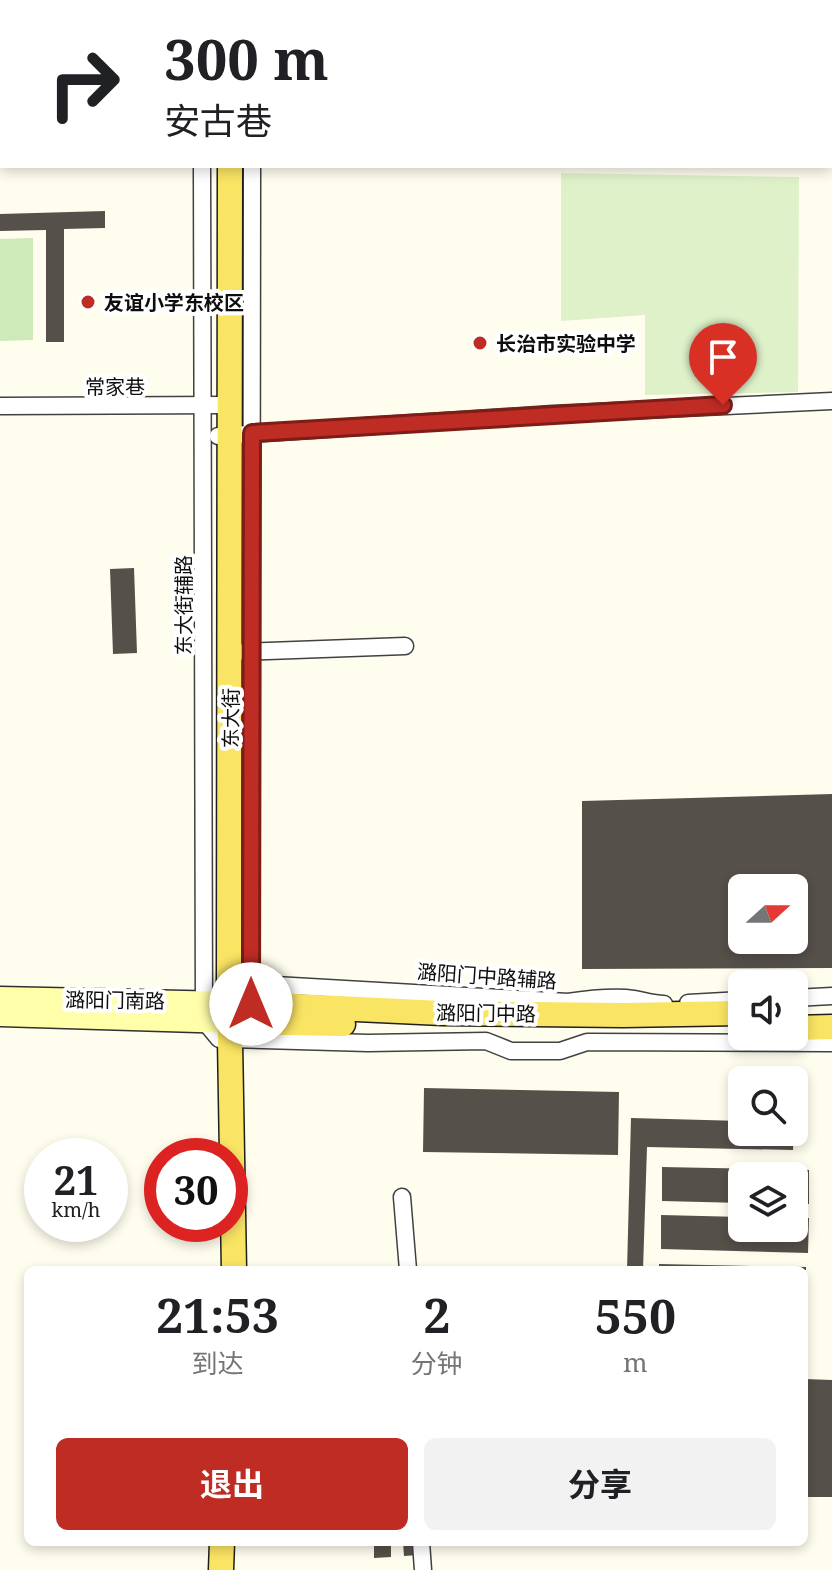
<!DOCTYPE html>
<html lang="zh">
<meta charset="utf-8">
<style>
body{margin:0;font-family:"Noto Serif","Noto Sans SC",serif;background:#f2f2f2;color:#202124;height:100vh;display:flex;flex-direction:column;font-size:30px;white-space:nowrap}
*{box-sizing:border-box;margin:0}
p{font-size:26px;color:#757577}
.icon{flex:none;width:44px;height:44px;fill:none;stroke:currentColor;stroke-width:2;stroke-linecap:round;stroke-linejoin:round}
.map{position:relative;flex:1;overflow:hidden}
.sheet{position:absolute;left:24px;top:1266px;width:784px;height:280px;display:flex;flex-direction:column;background:#fff;border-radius:12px;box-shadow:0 4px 12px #0003}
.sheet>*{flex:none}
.hud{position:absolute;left:0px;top:0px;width:832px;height:168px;box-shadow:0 4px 12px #0003;background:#fff;color:#202124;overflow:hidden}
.needle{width:52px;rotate:69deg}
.fabs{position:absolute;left:728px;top:874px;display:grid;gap:16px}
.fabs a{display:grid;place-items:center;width:80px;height:80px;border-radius:12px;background:#fff;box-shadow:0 4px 12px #0003;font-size:40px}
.speed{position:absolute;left:24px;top:1138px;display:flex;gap:16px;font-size:40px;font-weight:700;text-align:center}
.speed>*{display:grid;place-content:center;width:104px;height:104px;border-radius:50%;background:#fff;box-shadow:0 4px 12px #0003;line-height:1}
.speed small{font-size:20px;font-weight:400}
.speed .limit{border:12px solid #d22;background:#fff;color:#111}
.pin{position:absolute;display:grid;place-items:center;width:68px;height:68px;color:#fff;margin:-82px -34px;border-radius:50% 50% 50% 0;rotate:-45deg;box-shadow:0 0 8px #0007}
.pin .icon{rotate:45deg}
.me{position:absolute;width:88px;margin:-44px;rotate:0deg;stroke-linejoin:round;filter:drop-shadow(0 0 6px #0008)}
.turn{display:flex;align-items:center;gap:28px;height:168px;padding:0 32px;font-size:36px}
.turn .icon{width:104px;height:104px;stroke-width:2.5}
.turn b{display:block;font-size:56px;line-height:68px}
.eta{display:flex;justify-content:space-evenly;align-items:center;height:136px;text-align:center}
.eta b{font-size:48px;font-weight:700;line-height:56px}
.cta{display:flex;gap:16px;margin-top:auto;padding:16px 32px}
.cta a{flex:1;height:92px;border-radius:12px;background:#bf2c24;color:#fff;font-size:32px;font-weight:700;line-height:92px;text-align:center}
.cta a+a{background:#f2f2f2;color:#202124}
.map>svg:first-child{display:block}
.green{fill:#cdeab8}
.pitch{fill:#dff1c9}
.building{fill:#56504a;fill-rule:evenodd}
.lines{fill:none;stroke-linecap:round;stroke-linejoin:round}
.street-casing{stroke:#414141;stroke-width:19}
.secondary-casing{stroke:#303030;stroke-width:25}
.primary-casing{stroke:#1f1f1f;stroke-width:27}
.street{stroke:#fff;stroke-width:16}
.secondary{stroke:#fffea9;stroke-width:22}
.primary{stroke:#fae464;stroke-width:24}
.route-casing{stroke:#7c1d17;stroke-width:20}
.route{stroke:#bf2c24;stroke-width:14}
.poi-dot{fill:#bf2c24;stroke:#fff;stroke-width:3}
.labels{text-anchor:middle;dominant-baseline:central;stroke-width:8;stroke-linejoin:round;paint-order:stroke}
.poi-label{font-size:20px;font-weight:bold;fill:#0e0e0e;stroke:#fff;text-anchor:start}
.street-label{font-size:20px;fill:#0e0e0e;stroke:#fff}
</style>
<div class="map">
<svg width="832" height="1570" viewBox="0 0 832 1570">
<rect width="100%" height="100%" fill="#fffdee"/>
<!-- green -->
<path class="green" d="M33 238V340L0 341V239Z"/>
<!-- pitch -->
<path class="pitch" d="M561 173 799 177 798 392 645 395V315L561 321Z"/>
<!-- building -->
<g class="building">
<path d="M105 211V228L64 229V342H46V230L0 231V214Z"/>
<path d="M134 568 137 653 113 654 110 569Z"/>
<path d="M832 794V968L582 969V801ZM742 888H794V940H742Z"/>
<path d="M424 1088 619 1092 618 1155 423 1152Z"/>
<path d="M631 1118 742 1121V1132H794L793 1150 647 1147 643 1270H627Z"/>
<path d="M662 1167 809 1170V1204H794V1176H742V1203L662 1201Z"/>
<path d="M661 1215 742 1217V1228H794V1218H809L808 1253 661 1249Z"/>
<path d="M659 1264 806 1267V1270H659Z"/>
<path d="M804 1314 807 1315V1349H804Z"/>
<path d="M804 1379 832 1380V1497H804Z"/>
<path d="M374 1542H391V1557L374 1558Z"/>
<path d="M403 1542H417L418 1555 404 1556Z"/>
</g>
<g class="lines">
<defs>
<g id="street">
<path d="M202 0V2"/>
<path d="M252 0V2"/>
<path d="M202 166 204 1021 219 1039"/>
<path d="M0 406 229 405"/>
<path d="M218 436 553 414 832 401"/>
<path d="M243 652 405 646"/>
<path d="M241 983 568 1002C587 999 607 997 626 998 640 999 651 1004 664 1004"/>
<path d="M794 998 832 996"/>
<path d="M688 1003 742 1000"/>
<path d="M247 1010 251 1004 252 166"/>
<path d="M236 1030 231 1039 368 1043 486 1041 511 1051H560L587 1042 832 1043"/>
<path d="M402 1197 408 1270"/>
<path d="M421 1542 423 1570"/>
</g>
<g id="secondary">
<path d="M0 998 230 1003"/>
<path d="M0 1015 230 1022"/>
</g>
<g id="primary">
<path d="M218 2V0"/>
<path d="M230 166 229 983 234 1270"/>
<path d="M230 1003 442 1013 623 1015 742 1013"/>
<path d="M230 1022 343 1024"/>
<path d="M794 1028 832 1027"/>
<path d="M221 1570 222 1542"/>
</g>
</defs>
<!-- street casing -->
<use href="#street" class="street-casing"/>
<!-- secondary casing -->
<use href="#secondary" class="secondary-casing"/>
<!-- primary casing -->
<use href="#primary" class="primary-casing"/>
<!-- street -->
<use href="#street" class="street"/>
<!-- secondary -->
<use href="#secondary" class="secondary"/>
<!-- primary -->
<use href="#primary" class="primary"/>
</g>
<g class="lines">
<defs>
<path id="route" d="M251 1004 252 433 723 405"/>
</defs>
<!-- route casing -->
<use href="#route" class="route-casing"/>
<!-- route -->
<use href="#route" class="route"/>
</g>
<!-- markers -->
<g class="poi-dot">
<circle cx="88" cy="302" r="8"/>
<circle cx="480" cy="343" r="8"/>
</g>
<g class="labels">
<!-- poi labels -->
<g class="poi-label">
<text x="104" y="302">友谊小学东校区</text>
<text x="496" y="343">长治市实验中学</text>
</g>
<!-- street labels -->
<g class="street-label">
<text x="115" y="386">常家巷</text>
<text transform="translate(183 605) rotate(-90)">东大街辅路</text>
<text transform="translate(230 718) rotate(-90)">东大街</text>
<text transform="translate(487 976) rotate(4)">潞阳门中路辅路</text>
<text transform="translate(115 1000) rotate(1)">潞阳门南路</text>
<text transform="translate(486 1013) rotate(1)">潞阳门中路</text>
</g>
</g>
</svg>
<div class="fabs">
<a><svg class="needle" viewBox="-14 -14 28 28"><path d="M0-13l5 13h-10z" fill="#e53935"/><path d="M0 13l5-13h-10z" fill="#757577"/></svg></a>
<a><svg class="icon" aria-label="sound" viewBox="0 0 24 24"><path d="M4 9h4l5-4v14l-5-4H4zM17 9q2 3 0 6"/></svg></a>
<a><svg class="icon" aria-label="search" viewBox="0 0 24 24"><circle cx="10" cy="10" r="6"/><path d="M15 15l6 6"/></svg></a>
<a><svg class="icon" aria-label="layers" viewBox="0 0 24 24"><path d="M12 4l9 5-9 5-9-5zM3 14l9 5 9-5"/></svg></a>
</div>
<div class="speed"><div>21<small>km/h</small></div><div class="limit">30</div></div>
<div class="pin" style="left:723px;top:405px;background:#d93025"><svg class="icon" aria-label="arrive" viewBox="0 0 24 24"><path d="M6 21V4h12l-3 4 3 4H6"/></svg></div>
<svg class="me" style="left:251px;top:1004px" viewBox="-20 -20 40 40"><circle r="19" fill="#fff"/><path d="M0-13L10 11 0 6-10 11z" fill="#bf2c24"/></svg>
<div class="hud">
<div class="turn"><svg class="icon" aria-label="right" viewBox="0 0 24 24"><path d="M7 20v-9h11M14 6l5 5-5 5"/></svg><div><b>300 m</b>安古巷</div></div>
</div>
<section class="sheet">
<div class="eta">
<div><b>21:53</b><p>到达</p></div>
<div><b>2</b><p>分钟</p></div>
<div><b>550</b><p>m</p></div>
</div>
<div class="cta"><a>退出</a><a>分享</a></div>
</section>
</div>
